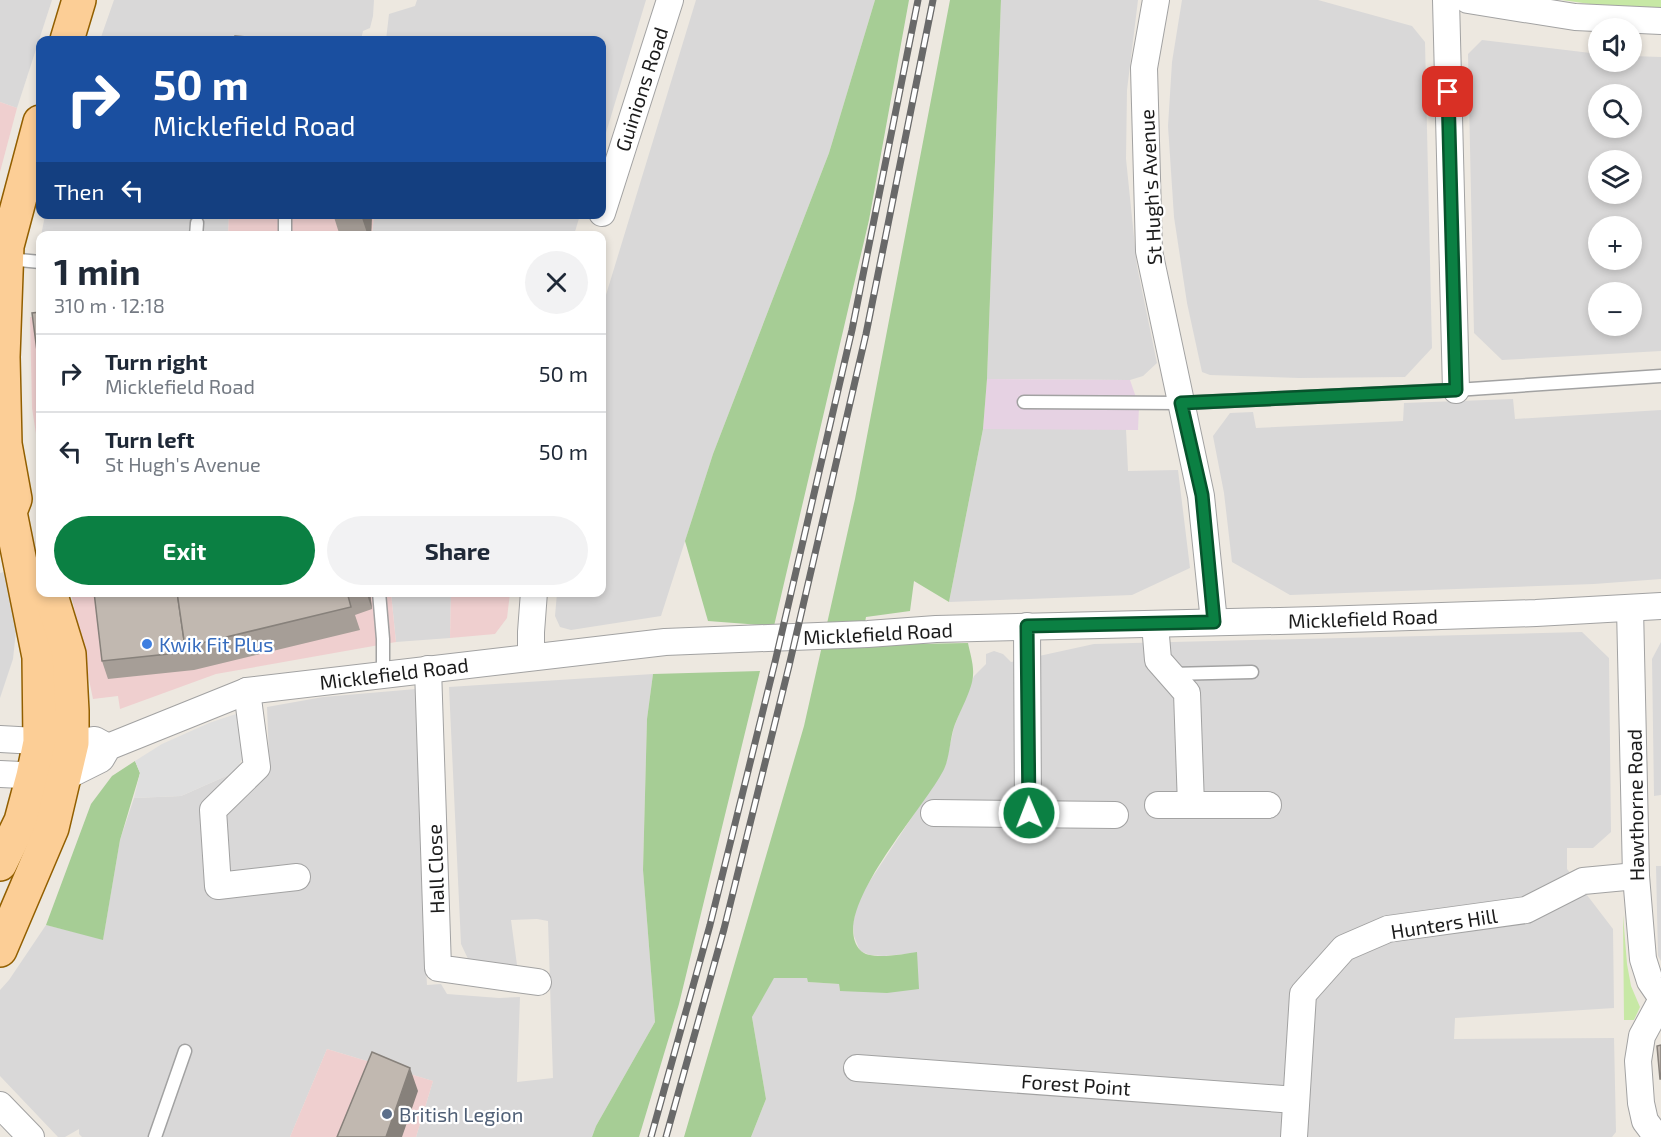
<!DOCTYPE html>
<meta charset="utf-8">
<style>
body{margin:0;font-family:"Exo 2",sans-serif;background:#f2f2f3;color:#1f2937;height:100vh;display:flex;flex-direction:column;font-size:22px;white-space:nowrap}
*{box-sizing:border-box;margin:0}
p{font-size:20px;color:#747a83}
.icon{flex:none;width:33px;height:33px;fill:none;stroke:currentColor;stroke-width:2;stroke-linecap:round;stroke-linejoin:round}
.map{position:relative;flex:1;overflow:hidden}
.details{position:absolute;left:36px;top:231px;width:570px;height:366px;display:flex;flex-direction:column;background:#fff;border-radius:12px;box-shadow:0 3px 9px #0003}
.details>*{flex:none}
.hud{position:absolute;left:36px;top:36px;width:570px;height:183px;border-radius:12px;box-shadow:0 3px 9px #0003;background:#1a4fa0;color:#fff;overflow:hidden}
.fabs{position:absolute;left:1588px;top:18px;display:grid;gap:12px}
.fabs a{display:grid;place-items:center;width:54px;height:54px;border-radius:50%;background:#fff;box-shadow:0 3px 9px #0003;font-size:30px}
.pin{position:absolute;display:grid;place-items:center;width:51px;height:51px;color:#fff;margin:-26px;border-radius:12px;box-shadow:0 3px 9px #0006}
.me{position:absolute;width:66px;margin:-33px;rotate:359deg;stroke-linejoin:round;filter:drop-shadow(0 0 4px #0008)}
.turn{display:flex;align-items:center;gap:21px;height:126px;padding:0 18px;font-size:27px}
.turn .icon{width:78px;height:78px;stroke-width:2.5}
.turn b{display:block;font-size:42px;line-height:51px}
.then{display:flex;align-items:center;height:57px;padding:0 18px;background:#0003;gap:12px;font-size:22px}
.round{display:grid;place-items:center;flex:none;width:63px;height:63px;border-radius:32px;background:#f2f2f3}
.overview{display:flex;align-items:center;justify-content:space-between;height:102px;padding:0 18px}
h1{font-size:36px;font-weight:700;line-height:45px}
.primary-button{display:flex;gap:12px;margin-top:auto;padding:12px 18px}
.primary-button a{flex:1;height:69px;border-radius:36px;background:#0b8043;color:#fff;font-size:24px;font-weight:700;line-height:69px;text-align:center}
.primary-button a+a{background:#f2f2f3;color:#1f2937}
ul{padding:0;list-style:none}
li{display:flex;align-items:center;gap:18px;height:78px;padding:0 18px;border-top:2px solid #e0e1e3}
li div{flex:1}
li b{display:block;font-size:22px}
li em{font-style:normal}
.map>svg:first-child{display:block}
.residential{fill:#d9d8d8;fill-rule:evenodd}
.commercial{fill:#efcfcf}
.industrial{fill:#e6d2e3}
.grass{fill:#c7e8a5}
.forest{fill:#a6cd95}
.parking{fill:#dfdfdf}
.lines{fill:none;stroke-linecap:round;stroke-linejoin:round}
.service-casing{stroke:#a2a2a2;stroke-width:15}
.minor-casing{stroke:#a2a2a2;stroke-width:28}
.primary-casing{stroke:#925f00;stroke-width:36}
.service{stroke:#fff;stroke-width:12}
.minor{stroke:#fff;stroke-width:26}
.primary{stroke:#fcce96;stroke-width:33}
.rail-casing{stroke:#696969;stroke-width:7}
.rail{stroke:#fff;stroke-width:4.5;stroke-dasharray:14;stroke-linecap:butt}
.wall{fill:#a69e97}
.shaded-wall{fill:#87817b}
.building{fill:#c1b8b0;stroke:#87817b;stroke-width:1.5}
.route-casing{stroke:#07532c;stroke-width:15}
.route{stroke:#0b8043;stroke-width:10}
.shop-dot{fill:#3f7fe0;stroke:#fff;stroke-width:2}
.service-dot{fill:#5c6f8a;stroke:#fff;stroke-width:2}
.labels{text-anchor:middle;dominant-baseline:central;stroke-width:4.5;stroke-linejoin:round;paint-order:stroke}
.street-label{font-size:20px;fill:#1b1b1b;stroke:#fff}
.shop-label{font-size:20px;fill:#366cbe;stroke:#fff;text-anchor:start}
.service-label{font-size:20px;fill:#4e5e75;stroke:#fff;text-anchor:start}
</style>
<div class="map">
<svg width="1661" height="1137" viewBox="0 0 1661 1137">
<rect width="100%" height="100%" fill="#ede8e0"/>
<!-- residential -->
<g class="residential">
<path d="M0 0H52L17 108 0 102Z"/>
<path d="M114 0H374L373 16 370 28 363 31 361 40H100Z"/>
<path d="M417 0H646L602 146V40H386L389 14 415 6Z"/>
<path d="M696 0H875L829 153 713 454 661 616 571 630 560 627 555 616 557 593 602 592V308Z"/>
<path d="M1001 0H1138L1127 90 1126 159 1137 266 1157 363 1143 376 1130 380 987 379Z"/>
<path d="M1182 0H1318L1412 26 1425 42 1432 348 1405 377 1299 378 1210 375 1202 372 1187 303 1174 217 1168 126 1172 62Z"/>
<path d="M1482 40 1599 54V62H1632V56L1661 57V351L1502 360 1474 333 1468 54ZM1599 94H1632V128H1599ZM1599 160H1632V194H1599ZM1599 226H1632V260H1599ZM1599 292H1632V326H1599Z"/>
<path d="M45 215H229L228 235 41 236Z"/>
<path d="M374 215H580L574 235 372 236Z"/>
<path d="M1513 399 1515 419 1661 410V579L1594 584 1290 595 1232 562 1224 493 1213 436 1230 413 1253 412 1256 428 1403 421 1404 403Z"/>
<path d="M983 429H1126L1128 471 1178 470 1190 568 1132 595 949 602Z"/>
<path d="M8 571 18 613 13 659 0 698V573Z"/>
<path d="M391 593H451L450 638 396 642Z"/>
<path d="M1582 632 1609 658 1611 832 1593 848H1567V869L1613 929 1614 1008 1455 1018 1454 1039 1614 1038 1616 1132 1612 1137H751L766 1099 752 1017 774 977 807 978 809 982 839 984 840 991 917 953 884 956 870 955 860 951 854 936 853 924 856 910 864 890 945 767 954 727 974 676 986 664V654L994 651 1003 654 1011 662 1094 644Z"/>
<path d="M1661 642V795L1654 796 1652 659Z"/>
<path d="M653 674 647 719 643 870 655 1022 596 1126 592 1137H416L433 1081 327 1049 290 1137H82L79 1134V1129L65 1137H58L0 1076V990L9 980 46 925 103 939 120 840 134 798 181 796 233 773 239 764 269 758 267 707 323 697 416 689 421 872 427 985 441 984 447 994 499 998 520 997 517 1082 553 1078 548 921 537 919 511 920 517 965 507 968 469 961 461 944 449 687Z"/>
<path d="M1656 866H1661V961L1658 956Z"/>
</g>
<!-- commercial -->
<g class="commercial">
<path d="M0 102 17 108 0 172Z"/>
<path d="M229 215H374L372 235 228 236Z"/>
<path d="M30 317 40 318V460L32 408Z"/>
<path d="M71 593H391L396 642 216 674 120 709 118 696 93 699Z"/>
<path d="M451 593H510L507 618 495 634 450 638Z"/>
<path d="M327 1049 433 1081 416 1137H290Z"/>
</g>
<!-- industrial -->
<path class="industrial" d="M987 379 1130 380 1139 406 1138 430 983 429Z"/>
<!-- grass -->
<g class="grass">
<path d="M1562 0H1661V14Z"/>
<path d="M1623 915 1627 964 1631 986 1640 1007 1634 1020H1624Z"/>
</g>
<!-- forest -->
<g class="forest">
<path d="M875 0H909L869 220 774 626 708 621 685 541 713 454 829 153Z"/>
<path d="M950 0H1001L987 379 983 429 949 602 914 581 910 611 866 617 861 645 968 643C970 653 974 665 973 675 973 688 959 713 954 727 950 739 950 754 945 767 929 804 826 912 860 950 869 961 904 954 917 952L919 989 887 993 840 991 839 984 808 982 807 978H774L752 1017 766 1099 751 1137H684L804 726 855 499Z"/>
<path d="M760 671 679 1004 639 1137H592L596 1126 655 1022 643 870 647 719 653 674Z"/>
<path d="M135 761 140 773 120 840 103 940 46 925 91 804 112 776Z"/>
</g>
<!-- parking -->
<path class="parking" d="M242 712 246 754 233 773 181 796 134 798 140 773 135 761 162 744 209 723Z"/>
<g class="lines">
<defs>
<g id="service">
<path d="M285 214V236"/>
<path d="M196 236 197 223"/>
<path d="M9 259 40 262"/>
<path d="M1024 402 1181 403 1456 390 1661 376"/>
<path d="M379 592 383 639V675"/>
<path d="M1171 674 1252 672"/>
<path d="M155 1137 185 1051"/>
</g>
<g id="minor">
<path d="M1156 0 1144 68 1149 251 1201 496 1214 622"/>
<path d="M1446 0 1456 390"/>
<path d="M1468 0 1575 17 1661 21"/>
<path d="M602 213 670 0"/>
<path d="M1630 608 1636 876 1643 959 1650 981 1661 997"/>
<path d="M1155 624 1158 660 1187 693 1191 805"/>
<path d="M1027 626 1028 813"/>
<path d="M531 656V632L534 592"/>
<path d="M428 669 438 968 538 982"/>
<path d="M247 691 257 767 213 810 218 886 297 877"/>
<path d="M0 739 72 743 95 740 108 747"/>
<path d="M0 774 65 777 101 759 108 747 247 691 665 642 868 634 936 629 1318 620 1536 613 1661 606"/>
<path d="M1158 805H1268"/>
<path d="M934 813 1115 815"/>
<path d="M857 1068 1296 1100"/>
<path d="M0 1105 31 1137"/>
<path d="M1294 1137 1303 994 1344 948 1388 929 1526 910 1583 881 1636 876"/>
<path d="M1657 1137 1645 1121 1641 1103 1638 1061 1642 1036 1661 1001"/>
</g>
<g id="primary">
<path d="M67 40 79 0"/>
<path d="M0 864 21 821 33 776 40 742 39 657 10 512 15 499 5 444 3 357 7 246 40 122"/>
<path d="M0 950 52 828 72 743V711L69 654 50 592"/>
</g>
</defs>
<!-- service casing -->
<use href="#service" class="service-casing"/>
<!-- minor casing -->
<use href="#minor" class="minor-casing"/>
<!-- primary casing -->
<use href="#primary" class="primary-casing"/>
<!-- service -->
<use href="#service" class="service"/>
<!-- minor -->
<use href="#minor" class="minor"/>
<!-- primary -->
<use href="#primary" class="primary"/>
<defs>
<g id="rail">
<path d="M651 1137 710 925 775 662 852 330 918 0"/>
<path d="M666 1137 724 929 789 666 866 334 933 0"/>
</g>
</defs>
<!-- rail casing -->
<use href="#rail" class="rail-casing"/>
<!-- rail -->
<use href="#rail" class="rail"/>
</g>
<!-- wall -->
<g class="wall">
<path d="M333 214H372L371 236H340Z"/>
<path d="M94 592H370L372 609 355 615 360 630 194 670 108 679 102 661Z"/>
</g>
<!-- shaded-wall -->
<g class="shaded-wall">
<path d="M362 214H372L371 236H368L362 218Z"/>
<path d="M366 592H370L372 609Z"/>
<path d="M410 1068 418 1091 402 1137H386Z"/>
</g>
<!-- building -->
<g class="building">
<path d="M235 36 272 39V40H235Z"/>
<path d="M333 214H362V218L333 216Z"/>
<path d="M40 312V374L32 313Z"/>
<path d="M94 592H177L185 647 187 652 102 661Z"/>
<path d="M177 592H347L351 607 185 647Z"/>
<path d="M1661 1045V1079H1660L1657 1046Z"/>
<path d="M372 1052 410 1068 386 1137H337Z"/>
</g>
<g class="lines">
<defs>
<path id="route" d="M1029 813 1027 626 1214 622 1202 495 1181 403 1456 390 1448 92"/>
</defs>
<!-- route casing -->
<use href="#route" class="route-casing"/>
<!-- route -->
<use href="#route" class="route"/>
</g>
<!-- markers -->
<circle class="shop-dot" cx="147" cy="644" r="6"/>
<circle class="service-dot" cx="387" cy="1114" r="6"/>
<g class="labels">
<!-- street labels -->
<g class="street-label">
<text transform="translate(641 89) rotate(-72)">Guinions Road</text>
<text transform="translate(1150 187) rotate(-93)">St Hugh's Avenue</text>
<text transform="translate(1363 618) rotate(-2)">Micklefield Road</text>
<text transform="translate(878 633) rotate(-3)">Micklefield Road</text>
<text transform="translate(394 673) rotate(-7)">Micklefield Road</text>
<text transform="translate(1635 805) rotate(-91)">Hawthorne Road</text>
<text transform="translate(435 869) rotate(-92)">Hall Close</text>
<text transform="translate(1444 923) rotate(-9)">Hunters Hill</text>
<text transform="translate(1076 1084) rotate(4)">Forest Point</text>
</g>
<!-- shop labels -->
<g class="shop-label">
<text x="159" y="644">Kwik Fit Plus</text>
</g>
<!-- service labels -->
<g class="service-label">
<text x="399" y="1114">British Legion</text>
</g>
</g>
</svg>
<div class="fabs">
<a><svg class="icon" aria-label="sound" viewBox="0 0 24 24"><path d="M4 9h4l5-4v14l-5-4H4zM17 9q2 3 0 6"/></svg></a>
<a><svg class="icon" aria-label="search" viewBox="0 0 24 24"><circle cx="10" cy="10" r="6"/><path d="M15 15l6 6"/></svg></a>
<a><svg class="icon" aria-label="layers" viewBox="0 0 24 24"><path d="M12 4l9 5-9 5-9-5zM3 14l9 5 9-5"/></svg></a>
<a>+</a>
<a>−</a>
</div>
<div class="pin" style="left:1448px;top:92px;background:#d93025"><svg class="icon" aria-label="arrive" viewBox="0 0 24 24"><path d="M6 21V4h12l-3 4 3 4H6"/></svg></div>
<svg class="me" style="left:1029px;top:813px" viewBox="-20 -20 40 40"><circle r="17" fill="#0b8043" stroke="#fff" stroke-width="3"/><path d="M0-11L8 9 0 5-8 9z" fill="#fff"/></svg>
<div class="hud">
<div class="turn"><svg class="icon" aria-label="right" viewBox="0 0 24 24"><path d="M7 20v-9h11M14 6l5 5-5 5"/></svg><div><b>50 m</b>Micklefield Road</div></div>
<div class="then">Then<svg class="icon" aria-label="left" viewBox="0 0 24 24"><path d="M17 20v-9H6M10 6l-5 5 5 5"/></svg></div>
</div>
<section class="details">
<div class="overview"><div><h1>1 min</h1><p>310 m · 12:18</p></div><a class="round"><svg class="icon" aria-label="close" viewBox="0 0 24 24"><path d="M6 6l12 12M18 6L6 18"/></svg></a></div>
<ul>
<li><svg class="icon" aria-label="right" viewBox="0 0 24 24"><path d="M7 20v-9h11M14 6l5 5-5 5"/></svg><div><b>Turn right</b><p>Micklefield Road</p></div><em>50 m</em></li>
<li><svg class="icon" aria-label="left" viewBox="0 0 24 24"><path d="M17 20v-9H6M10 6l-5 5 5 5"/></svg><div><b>Turn left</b><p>St Hugh's Avenue</p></div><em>50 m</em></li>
</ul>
<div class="primary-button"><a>Exit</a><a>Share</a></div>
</section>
</div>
